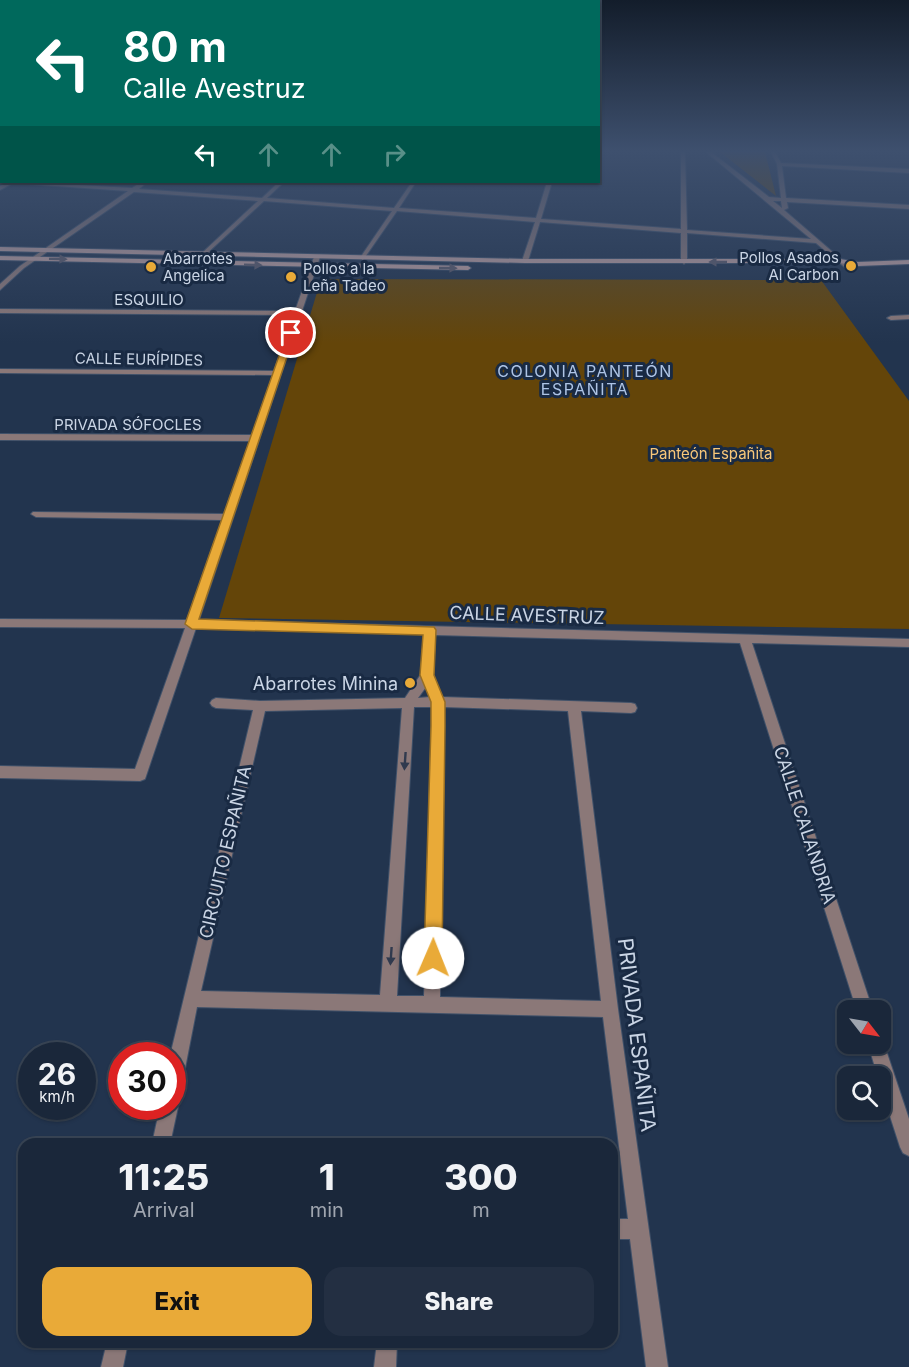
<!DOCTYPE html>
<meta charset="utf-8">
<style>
body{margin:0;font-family:Inter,sans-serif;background:#232f42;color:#f1f3f6;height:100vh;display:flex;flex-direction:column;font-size:22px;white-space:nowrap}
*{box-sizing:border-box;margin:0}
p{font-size:20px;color:#9fa5af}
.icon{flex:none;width:33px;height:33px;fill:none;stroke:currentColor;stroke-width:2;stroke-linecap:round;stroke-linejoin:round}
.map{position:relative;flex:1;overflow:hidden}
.panel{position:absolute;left:18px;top:1138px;width:600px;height:210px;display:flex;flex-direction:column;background:#1a273a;border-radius:18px;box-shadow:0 2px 4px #0004,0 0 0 2px #384454}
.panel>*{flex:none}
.banner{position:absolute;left:0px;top:0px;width:600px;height:183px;box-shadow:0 2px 4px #0004,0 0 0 2px #384454;background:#00695c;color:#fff;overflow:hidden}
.needle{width:39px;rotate:121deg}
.controls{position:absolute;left:837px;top:1000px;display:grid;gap:12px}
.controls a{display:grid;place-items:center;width:54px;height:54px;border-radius:12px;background:#1a273a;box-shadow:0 2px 4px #0004,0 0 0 2px #384454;font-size:30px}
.speed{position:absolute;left:18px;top:1042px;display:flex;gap:12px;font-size:30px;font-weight:700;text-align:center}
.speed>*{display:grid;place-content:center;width:78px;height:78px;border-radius:50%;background:#1a273a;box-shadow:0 2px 4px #0004,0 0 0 2px #384454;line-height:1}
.speed small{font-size:15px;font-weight:400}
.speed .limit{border:9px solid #d22;background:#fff;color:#111}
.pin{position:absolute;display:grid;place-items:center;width:51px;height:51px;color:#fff;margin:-26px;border:3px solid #fff;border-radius:50%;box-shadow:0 2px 6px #0007}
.me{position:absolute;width:66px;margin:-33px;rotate:1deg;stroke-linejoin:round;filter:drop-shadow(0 0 4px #0008)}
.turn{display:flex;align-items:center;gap:21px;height:126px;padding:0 24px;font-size:27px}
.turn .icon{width:78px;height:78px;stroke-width:2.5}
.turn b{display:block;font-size:42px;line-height:51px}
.lanes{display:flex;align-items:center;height:57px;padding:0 24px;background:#0003;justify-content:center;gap:30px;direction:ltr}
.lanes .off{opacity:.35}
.eta{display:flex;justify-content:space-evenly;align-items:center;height:102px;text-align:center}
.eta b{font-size:36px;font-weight:800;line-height:42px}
.action{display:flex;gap:12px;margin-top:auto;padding:12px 24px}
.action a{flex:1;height:69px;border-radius:18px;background:#e9aa38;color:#111;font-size:24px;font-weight:800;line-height:69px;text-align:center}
.action a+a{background:#232f42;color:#f1f3f6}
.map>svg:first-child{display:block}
.green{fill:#644509}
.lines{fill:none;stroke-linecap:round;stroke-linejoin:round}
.street-casing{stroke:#405169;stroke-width:2}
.secondary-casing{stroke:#405169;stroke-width:2}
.street{fill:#8b7878;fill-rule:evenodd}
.secondary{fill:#bd9f9f;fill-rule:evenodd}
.oneway{fill:#5b5968}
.oneway2{fill:#303a4e}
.route{fill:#e9aa38;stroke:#976e24;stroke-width:1.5}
.poi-dot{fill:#e9aa38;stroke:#192a43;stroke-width:2}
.labels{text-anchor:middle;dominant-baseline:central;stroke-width:6;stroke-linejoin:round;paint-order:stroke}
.far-poi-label{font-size:15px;fill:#cad5e5;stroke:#192a43;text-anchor:start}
.far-street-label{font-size:15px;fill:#cad5e5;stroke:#192a43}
.far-park-label{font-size:15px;fill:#f8c779;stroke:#192a43}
.far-neighbourhood-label{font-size:16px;letter-spacing:1.5px;fill:#aec4e5;stroke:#192a43}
.street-label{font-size:18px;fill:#cad5e5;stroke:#192a43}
.poi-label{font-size:18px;fill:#cad5e5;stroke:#192a43;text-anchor:end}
.near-street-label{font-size:21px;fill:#cad5e5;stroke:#192a43}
</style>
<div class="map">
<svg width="909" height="1367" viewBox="0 0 909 1367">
<rect width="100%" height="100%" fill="#22344e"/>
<!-- green -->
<g class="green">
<path d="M720 152H765L776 196Z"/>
<path d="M321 279 821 280 909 401V629L219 618Z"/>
</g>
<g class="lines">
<defs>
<g id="street">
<path d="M681 152H685L687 230 811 239 706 152H711L769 197 781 198 777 164 771 152H775L781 163 909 169V173L782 166 786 198 909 205V209L787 202 788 208 784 210 850 267 851 268 848 270 816 243 687 233V262L684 264 681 262V233L540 222 528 261 525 263 522 261 535 222 397 211 363 260 360 258 392 211 264 201 204 256 202 253 258 201 134 192 24 268 0 290V284L20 266 128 191 26 184 24 182 132 188 142 182H147L139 189 262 198 279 182H284L267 198 394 208 412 182H416L399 208 536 218 547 182H552L541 219 681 229ZM773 201H781L782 208Z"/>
<path d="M9 182H15L0 190V186Z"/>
<path d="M317 255 320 257 199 620 909 639V647L752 643 873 1011H857L740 643 435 635 433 675 442 697 631 703 635 704 637 708 635 712 631 713 581 711 618 1009 668 1367H646L630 1239H612V1219H628L603 1017 197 1007 181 1089 178 1095 172 1098V1056H170L253 710 216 708 212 706 210 703 212 700 216 698 260 701 405 698 421 674 424 634 196 628 145 779 140 781 0 778V766L135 769 185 628 0 627V619L187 620 222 520 36 517 31 514 33 512 224 514 250 441 0 440V434L252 435 273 375 0 373V369L274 371 294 315 0 313V309L295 311 314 257ZM426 687 430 697 418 698ZM414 707H432L424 996H397ZM444 707 568 711 601 1001 440 997ZM402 708 380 995 201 991 265 711Z"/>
<path d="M909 315V319L891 320 887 318 891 316Z"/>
<path d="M880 1037 884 1044 909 1119V1156L903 1153 900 1147 880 1085V1077H878L868 1044H880Z"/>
<path d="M172 1100 175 1101 178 1107 170 1144H152L160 1107H172Z"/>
<path d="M107 1342H128L123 1367H101Z"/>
<path d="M377 1342H397L396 1367H374Z"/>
</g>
<g id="secondary">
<path d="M0 247 525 259H840L858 262 909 260V264L858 266 840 263H525L0 251Z"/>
<path d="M0 256 468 266 471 268 468 270 0 260Z"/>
</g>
</defs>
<!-- street casing -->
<use href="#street" class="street-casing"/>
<!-- secondary casing -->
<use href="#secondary" class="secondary-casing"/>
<!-- street -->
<use href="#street" class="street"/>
<!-- secondary -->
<use href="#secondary" class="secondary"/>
</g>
<!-- one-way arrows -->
<defs><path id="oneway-solid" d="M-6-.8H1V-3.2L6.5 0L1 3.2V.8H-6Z" transform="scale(1.5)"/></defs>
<g class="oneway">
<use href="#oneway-solid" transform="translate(58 259) rotate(1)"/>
<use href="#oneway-solid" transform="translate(718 262) rotate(180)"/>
<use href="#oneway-solid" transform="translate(253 265) rotate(2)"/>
<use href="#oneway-solid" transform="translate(448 268) rotate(1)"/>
</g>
<g class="oneway2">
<use href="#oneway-solid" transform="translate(405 761) rotate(94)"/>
<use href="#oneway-solid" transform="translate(391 956) rotate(94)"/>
</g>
<!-- sky -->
<linearGradient id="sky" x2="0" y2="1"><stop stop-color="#131d2b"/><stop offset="0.44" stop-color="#3e506e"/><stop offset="1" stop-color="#3e506e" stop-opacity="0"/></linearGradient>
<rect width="909" height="343" fill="url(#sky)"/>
<!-- route -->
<path class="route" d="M291 331 295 333 199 619 434 627 436 630 434 675 445 702V726L442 958 440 964 433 967 427 964 424 958 431 726V702L420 675 423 635 192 629 185 624 287 333Z"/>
<!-- markers -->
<g class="poi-dot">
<circle cx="851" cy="266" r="6"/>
<circle cx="151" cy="267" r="6"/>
<circle cx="291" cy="277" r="6"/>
<circle cx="410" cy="683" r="6"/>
</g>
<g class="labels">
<!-- far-poi labels -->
<g class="far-poi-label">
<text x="839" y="257" text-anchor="end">Pollos Asados<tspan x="839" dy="17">Al Carbon</tspan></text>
<text x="163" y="258">Abarrotes<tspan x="163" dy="17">Angelica</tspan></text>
<text x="303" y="268">Pollos a la<tspan x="303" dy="17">Leña Tadeo</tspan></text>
</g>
<!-- far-street labels -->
<g class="far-street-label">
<text x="149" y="299">ESQUILIO</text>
<text transform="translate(139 359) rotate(1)">CALLE EURÍPIDES</text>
<text x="128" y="424">PRIVADA SÓFOCLES</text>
</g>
<!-- far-park labels -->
<g class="far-park-label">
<text x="711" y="453">Panteón Españita</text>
</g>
<!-- far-neighbourhood labels -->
<g class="far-neighbourhood-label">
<text x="585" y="371">COLONIA PANTEÓN<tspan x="585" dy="18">ESPAÑITA</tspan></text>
</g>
<!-- street labels -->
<g class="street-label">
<text transform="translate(527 615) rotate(2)">CALLE AVESTRUZ</text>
<text transform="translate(805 825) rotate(72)">CALLE CALANDRIA</text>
<text transform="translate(225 852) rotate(-77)">CIRCUITO ESPAÑITA</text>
</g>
<!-- poi labels -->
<g class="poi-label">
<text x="398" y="683">Abarrotes Minina</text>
</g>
<!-- near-street labels -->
<g class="near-street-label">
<text transform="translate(637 1035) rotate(83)">PRIVADA ESPAÑITA</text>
</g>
</g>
</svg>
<div class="controls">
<a><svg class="needle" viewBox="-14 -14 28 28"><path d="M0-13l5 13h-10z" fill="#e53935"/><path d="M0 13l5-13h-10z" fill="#9fa5af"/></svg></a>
<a><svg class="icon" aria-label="search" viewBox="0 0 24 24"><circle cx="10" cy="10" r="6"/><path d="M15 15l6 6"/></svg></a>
</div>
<div class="speed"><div>26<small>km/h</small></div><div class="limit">30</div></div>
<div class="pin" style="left:291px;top:333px;background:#d93025"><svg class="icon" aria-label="arrive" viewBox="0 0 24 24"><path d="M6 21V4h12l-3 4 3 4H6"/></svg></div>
<svg class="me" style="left:433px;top:958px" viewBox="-20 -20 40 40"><circle r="19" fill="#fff"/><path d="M0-13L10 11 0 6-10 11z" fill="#e9aa38"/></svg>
<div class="banner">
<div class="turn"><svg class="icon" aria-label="left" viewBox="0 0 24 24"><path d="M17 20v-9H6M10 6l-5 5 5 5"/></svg><div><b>80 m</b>Calle Avestruz</div></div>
<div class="lanes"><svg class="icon" aria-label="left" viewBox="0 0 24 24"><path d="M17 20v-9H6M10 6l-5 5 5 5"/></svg><svg class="icon off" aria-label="ahead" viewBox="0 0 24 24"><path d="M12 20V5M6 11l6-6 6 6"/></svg><svg class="icon off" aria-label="ahead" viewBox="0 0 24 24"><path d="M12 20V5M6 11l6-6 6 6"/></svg><svg class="icon off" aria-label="right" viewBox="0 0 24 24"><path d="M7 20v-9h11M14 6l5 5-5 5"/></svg></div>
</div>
<section class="panel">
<div class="eta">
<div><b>11:25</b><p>Arrival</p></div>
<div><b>1</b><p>min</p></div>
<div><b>300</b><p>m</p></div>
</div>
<div class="action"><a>Exit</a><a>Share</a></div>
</section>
</div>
